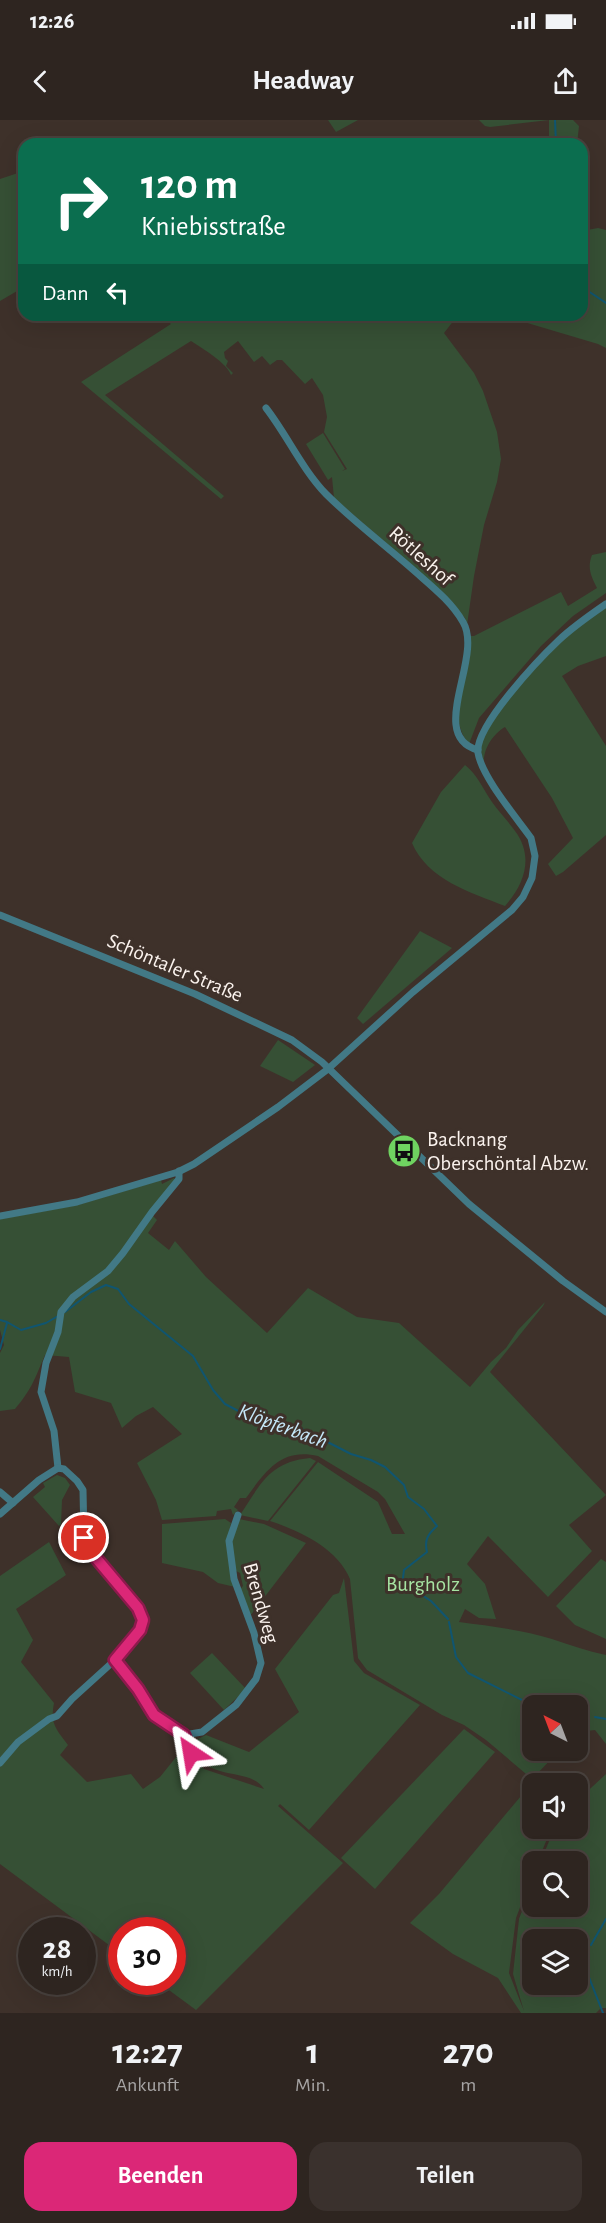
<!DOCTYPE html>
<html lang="de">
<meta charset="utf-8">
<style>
body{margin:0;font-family:"Alegreya Sans",sans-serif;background:#3a312d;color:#f1f3f6;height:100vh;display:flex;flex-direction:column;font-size:22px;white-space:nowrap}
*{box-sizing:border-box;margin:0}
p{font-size:20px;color:#a7a5a5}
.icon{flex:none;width:33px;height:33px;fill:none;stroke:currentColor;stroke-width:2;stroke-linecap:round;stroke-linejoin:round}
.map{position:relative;height:1893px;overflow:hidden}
.panel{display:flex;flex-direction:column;background:#2e2520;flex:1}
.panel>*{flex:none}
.top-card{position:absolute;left:18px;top:18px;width:570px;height:183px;border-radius:18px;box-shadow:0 6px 24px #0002,0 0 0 2px #49423e;background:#0b6e4f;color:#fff;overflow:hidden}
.needle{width:39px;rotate:318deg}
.tools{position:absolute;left:522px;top:1575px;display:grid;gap:12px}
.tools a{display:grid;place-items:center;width:66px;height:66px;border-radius:12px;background:#2e2520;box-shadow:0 6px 24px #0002,0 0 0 2px #49423e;font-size:30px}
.speed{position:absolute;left:18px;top:1797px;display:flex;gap:12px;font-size:30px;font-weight:700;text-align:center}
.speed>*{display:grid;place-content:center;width:78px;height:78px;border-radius:50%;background:#2e2520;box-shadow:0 6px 24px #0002,0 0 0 2px #49423e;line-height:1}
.speed small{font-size:15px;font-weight:400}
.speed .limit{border:9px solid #d22;background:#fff;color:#111}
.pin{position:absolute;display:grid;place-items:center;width:51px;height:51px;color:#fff;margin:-26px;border:3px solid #fff;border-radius:50%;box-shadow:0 2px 6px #0007}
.me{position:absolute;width:66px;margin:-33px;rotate:327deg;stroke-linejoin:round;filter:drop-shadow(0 0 4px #0008)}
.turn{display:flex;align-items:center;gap:21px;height:126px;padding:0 24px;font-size:27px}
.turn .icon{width:78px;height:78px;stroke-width:2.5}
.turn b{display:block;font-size:42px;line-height:51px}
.then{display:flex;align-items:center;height:57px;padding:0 24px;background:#0003;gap:12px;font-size:22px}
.eta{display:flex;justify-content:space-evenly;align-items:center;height:102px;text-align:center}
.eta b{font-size:36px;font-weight:700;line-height:42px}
.cta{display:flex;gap:12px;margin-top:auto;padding:12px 24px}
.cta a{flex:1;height:69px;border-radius:18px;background:#db2777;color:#fff;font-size:24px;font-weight:700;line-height:69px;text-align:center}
.cta a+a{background:#3a312d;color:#f1f3f6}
.status{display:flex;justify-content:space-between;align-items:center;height:42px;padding:0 30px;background:#2e2520;direction:ltr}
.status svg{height:16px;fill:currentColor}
header{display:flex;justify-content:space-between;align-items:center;height:78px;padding:0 24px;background:#2e2520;font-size:27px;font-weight:700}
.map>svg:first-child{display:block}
.green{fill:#365035;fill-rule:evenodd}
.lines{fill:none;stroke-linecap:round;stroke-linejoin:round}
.stream{stroke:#105570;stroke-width:2}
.minor{stroke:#427986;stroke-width:7}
.route-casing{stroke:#8e194d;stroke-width:15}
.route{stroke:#db2777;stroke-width:10}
.labels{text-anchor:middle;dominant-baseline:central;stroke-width:6;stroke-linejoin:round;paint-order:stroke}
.street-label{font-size:21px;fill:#fbf3ee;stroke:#3e312a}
.poi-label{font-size:21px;fill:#fbf3ee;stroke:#3e312a;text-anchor:start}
.park-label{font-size:21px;fill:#a6e3a2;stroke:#3e312a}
.water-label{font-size:22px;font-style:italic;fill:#c5e8f9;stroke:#3e312a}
</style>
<div class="status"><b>12:26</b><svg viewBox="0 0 49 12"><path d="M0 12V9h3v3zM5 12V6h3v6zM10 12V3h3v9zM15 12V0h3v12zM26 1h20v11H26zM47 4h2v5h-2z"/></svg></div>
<header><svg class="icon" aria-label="back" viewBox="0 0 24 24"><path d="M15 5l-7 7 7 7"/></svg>Headway<svg class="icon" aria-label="share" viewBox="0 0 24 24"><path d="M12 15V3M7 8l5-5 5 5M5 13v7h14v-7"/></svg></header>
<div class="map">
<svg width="606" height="1893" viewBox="0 0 606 1893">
<rect width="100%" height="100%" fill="#3e312a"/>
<!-- green -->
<g class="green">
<path d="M328 0H358L336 12Z"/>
<path d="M479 0H573L579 6 577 24H549V0L490 7 485 6Z"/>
<path d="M155 19 207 24H125Z"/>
<path d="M24 51V167L0 181V59Z"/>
<path d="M598 108 606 110V228L598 224 507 197 506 195H582V111Z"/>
<path d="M160 195H458L444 213 474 253 483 271 497 312 501 339 497 362 484 405 474 456 467 505 465 498 423 455 334 378 332 357 328 360 306 324 323 313 345 349 342 351 347 349 324 312 327 297 323 275 312 258 305 264 282 240H277L270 245 262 236 254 242 238 221 224 232 225 238 228 241 226 246 233 253 231 255C227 243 203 229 191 221L105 275 224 376 221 379 81 262 171 204Z"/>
<path d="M606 432V473L573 496 541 526 479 598 469 624C442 591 475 553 470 516H474L561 472 568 486 597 468C591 456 587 448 592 435Z"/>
<path d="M606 487V536L578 546 562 556 606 626V715L563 752 556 756 548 744 573 718 552 678 505 607C493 614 483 629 484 643 482 636 479 629 482 621 493 590 547 534 572 511 582 502 595 495 606 487Z"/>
<path d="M465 645C477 654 483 669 492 682 499 692 508 701 515 711 534 736 525 764 505 786 470 772 428 760 412 723L441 672Z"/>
<path d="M420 811 452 828 363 904 357 898Z"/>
<path d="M278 920 315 945 293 962 260 946Z"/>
<path d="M174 1058 175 1060 149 1092 157 1100 148 1113 169 1130 175 1121 206 1157 267 1213 308 1168 357 1197 399 1203 470 1267 491 1242 506 1228 518 1210 545 1182 543 1186 490 1252 606 1375 569 1405 592 1431 548 1477 488 1416 467 1444 485 1464 496 1499 479 1498 465 1489 459 1502C490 1506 522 1510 552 1519 570 1525 587 1531 606 1535V1624L595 1610 578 1612V1586H532V1630L559 1631 532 1659 486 1620 464 1605 442 1595 367 1550 358 1538 350 1459C337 1428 300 1411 270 1401L318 1342 378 1382 392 1414H405L385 1379 378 1372 318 1336C281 1327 265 1352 246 1378H240L234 1387 238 1390 233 1395 231 1389 217 1391 216 1396 162 1400 156 1380 137 1343 182 1314 153 1287 136 1296 122 1308 111 1283 75 1272 69 1237 45 1235C35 1258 32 1269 15 1289L0 1291V1233L4 1225 0 1210V1099L78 1085 161 1060 162 1064Z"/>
<path d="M310 1338 316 1341 268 1401 240 1395C261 1364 269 1342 310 1338Z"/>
<path d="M57 1355 65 1358 70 1365 62 1380 61 1404 59 1406 33 1377 45 1367 43 1363Z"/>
<path d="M225 1399 231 1403 227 1421 235 1467 218 1463 203 1452 162 1443V1404Z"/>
<path d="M239 1399 264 1404 306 1423 250 1496 240 1469 243 1466 240 1453 234 1450 232 1421Z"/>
<path d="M49 1422 66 1455 16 1489 33 1520 21 1542 54 1583C50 1604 56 1609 68 1625L60 1635 87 1662 131 1654 143 1669 160 1657 185 1626 195 1641 204 1649 264 1669C248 1645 208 1665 188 1624L206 1615 249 1632 299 1592 275 1549 333 1475 339 1473 344 1458 354 1541 364 1553 420 1585 309 1710 280 1684 278 1686 343 1743 196 1890 158 1862H172V1810H122L121 1834 0 1744V1456Z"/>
<path d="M601 1439 606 1442V1519L575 1505 556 1486Z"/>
<path d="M212 1533 246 1569 224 1590 190 1553Z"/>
<path d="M464 1609 495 1632 375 1769 341 1738Z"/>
<path d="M606 1654V1888H601L596 1893H521L498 1858 453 1834 410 1803 439 1774 531 1664 532 1708 551 1709 538 1741 532 1742V1756L516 1798 509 1853 524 1891 513 1854 519 1799 532 1764V1786H578V1742L541 1741 554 1709 578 1708V1680ZM532 1820H578V1864H532Z"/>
</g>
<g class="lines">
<!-- stream -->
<g class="stream">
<path d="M555 0 556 24"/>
<path d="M582 167 606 183"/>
<path d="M65 1192 91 1172 106 1165 118 1169 129 1184 193 1236 213 1270 225 1284 246 1295 276 1303 298 1307 351 1334 371 1340 385 1347 404 1365 408 1377 424 1389 437 1406C428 1414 424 1420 427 1432L404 1450 403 1458 411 1468 431 1481 448 1499"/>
<path d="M0 1200 7 1202 21 1210 46 1203 58 1196"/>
<path d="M0 1229 7 1203"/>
<path d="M449 1502 456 1537 468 1553 534 1586"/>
<path d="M595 1597 606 1599"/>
<path d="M578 1600 585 1599"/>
<path d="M591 1825 606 1799"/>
<path d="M588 1831 583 1842 603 1893"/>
</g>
<!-- minor -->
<g class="minor">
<path d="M266 288C287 315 302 349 326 374 355 403 389 428 419 455 435 469 452 483 463 502 484 537 426 616 478 630"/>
<path d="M0 795 195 874 292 920 322 942 469 1084 563 1161 606 1192"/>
<path d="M0 1096 77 1082 178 1052 194 1044 278 987 328 949 413 872 512 790 523 777 532 758 535 736 531 718C516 697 482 657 478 633 474 607 540 538 559 520 574 506 590 495 606 484"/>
<path d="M58 1348 54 1311 41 1272 46 1243 58 1212 61 1192 73 1177 108 1151 123 1133 152 1092 179 1059V1051"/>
<path d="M0 1372 13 1383"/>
<path d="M0 1394 39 1360 58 1348"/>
<path d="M115 1540 138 1569 154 1595 184 1615 191 1633"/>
<path d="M184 1615 202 1612 236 1585 256 1559 261 1543 254 1513 234 1459 229 1421 238 1395"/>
<path d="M0 1643 18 1622 49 1599 57 1596 72 1579 115 1540 140 1510 143 1500 138 1488 91 1432 84 1418 83 1370 77 1361 64 1349 58 1348"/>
</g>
</g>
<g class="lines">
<defs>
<path id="route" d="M84 1418 91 1432 138 1488 143 1500 140 1510 115 1540 138 1569 154 1595 184 1615 191 1633"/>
</defs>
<!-- route casing -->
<use href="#route" class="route-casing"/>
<!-- route -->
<use href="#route" class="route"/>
</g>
<!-- icons -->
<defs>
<symbol id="bus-disc" viewBox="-11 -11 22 22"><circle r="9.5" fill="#6fd360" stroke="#3e312a"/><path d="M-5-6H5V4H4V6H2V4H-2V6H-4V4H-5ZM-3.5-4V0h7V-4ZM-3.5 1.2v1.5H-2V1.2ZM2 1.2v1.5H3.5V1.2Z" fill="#111"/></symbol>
</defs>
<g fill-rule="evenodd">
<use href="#bus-disc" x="385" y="1012" width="38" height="38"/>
</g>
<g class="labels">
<!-- street labels -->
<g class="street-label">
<text transform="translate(421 436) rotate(42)">Rötleshof</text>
<text transform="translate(175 848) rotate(23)">Schöntaler Straße</text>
<text transform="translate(261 1483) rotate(74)">Brendweg</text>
</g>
<!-- poi labels -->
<g class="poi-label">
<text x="427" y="1019">Backnang<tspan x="427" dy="24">Oberschöntal Abzw.</tspan></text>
</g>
<!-- park labels -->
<g class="park-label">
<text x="423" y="1464">Burgholz</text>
</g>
<!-- water labels -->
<g class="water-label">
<text transform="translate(283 1306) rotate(20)">Klöpferbach</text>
</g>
</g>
</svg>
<div class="tools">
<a><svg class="needle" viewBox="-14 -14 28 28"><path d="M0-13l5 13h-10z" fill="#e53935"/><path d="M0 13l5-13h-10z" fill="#a7a5a5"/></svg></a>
<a><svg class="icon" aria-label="sound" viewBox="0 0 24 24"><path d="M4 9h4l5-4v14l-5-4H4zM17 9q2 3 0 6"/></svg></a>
<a><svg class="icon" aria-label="search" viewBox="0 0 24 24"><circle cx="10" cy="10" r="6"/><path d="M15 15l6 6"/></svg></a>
<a><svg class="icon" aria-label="layers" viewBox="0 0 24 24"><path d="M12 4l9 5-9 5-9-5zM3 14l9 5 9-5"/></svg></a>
</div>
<div class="speed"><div>28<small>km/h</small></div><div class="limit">30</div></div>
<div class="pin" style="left:84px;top:1418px;background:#d93025"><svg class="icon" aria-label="arrive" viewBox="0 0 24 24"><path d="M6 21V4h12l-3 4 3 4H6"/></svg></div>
<svg class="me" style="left:191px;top:1633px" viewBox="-20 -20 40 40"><path d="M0-17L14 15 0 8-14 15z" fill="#db2777" stroke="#fff" stroke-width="4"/></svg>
<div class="top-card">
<div class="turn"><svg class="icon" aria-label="right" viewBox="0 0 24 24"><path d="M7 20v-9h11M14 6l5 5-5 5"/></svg><div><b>120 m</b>Kniebisstraße</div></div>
<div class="then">Dann<svg class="icon" aria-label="left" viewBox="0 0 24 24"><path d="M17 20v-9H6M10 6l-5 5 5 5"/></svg></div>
</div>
</div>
<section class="panel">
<div class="eta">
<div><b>12:27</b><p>Ankunft</p></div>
<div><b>1</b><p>Min.</p></div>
<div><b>270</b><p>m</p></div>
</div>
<div class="cta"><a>Beenden</a><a>Teilen</a></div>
</section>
